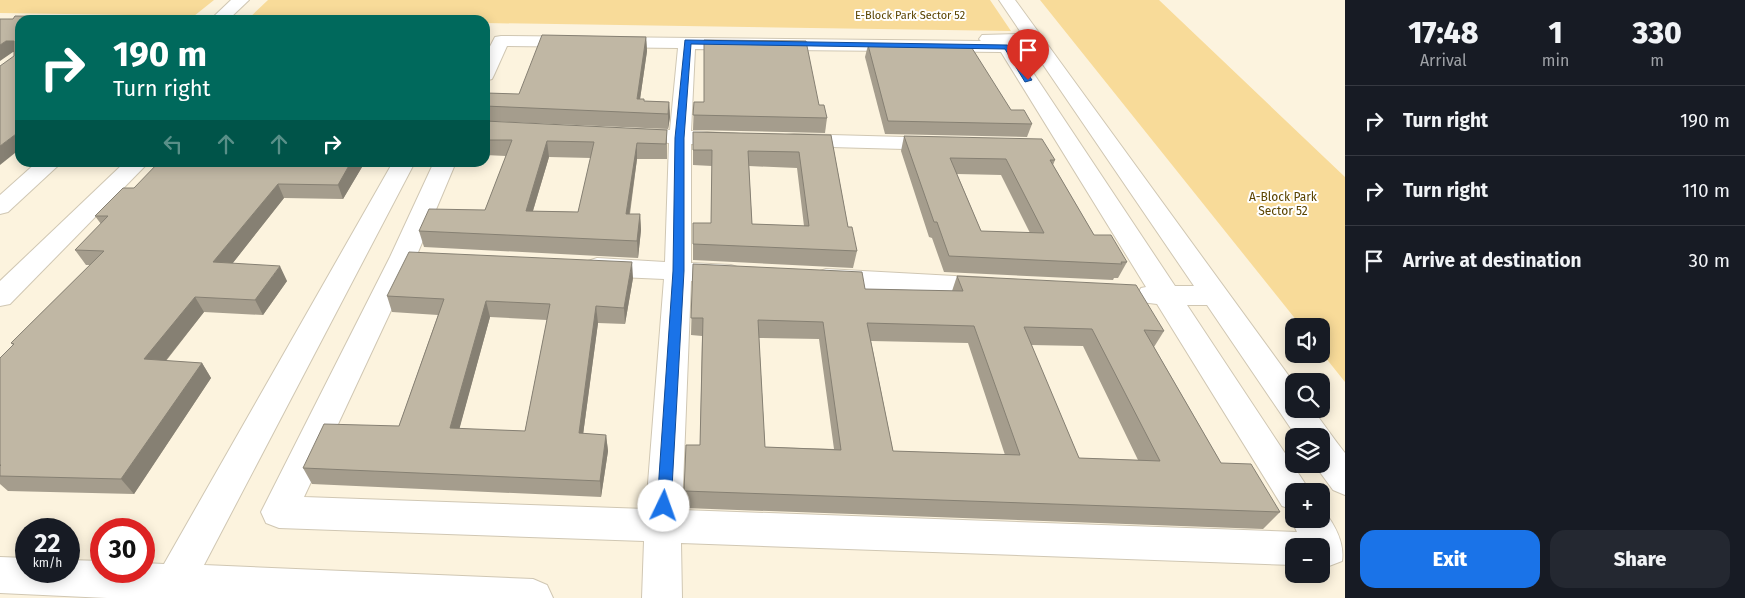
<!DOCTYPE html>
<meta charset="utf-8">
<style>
body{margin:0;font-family:"Fira Sans",sans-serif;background:#242831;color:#f1f3f6;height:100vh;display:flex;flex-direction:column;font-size:19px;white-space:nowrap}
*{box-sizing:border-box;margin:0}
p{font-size:16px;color:#9ea1a6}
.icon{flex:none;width:28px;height:28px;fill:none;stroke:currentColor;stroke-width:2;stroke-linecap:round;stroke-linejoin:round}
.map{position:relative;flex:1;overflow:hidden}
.panel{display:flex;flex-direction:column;background:#171b24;width:400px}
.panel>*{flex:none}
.guide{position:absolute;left:15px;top:15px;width:475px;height:152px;border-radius:15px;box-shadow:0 2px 12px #0003;background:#00695c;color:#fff;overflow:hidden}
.tools{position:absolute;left:1285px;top:318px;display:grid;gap:10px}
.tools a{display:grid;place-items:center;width:45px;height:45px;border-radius:10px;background:#171b24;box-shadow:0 2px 12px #0003;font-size:25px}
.speed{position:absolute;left:15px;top:518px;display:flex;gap:10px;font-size:25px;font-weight:700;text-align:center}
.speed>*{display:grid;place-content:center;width:65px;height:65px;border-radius:50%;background:#171b24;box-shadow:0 2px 12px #0003;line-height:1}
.speed small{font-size:12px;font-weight:400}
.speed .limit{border:8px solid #d22;background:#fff;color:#111}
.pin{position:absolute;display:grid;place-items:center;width:42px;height:42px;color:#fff;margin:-51px -21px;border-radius:50% 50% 50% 0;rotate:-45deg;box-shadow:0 0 5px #0007}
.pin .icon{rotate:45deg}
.me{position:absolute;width:55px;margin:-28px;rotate:3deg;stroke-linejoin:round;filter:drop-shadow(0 0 4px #0008)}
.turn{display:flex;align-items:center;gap:18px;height:105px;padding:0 15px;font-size:22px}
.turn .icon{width:65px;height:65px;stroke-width:2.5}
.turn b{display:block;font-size:35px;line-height:42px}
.lanes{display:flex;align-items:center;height:48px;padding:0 15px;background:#0003;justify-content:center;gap:25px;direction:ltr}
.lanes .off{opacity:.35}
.eta{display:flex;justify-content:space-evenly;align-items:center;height:85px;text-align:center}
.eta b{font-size:30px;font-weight:800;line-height:35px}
.button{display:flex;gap:10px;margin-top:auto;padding:10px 15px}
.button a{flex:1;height:58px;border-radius:15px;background:#1a73e8;color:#fff;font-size:20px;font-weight:800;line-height:58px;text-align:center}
.button a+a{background:#242831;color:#f1f3f6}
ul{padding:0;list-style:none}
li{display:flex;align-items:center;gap:15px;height:70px;padding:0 15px;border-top:1px solid #363941}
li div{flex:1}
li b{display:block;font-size:19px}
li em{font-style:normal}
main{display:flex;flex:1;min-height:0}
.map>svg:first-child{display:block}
.green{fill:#f8db99}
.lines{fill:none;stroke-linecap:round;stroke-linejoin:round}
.street-casing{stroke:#d0c7b3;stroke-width:2}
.street{fill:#fff;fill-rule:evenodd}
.wall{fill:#a59d8d;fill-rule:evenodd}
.shaded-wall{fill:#868073}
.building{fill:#c0b7a4;stroke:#868073;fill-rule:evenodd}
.route{fill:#1a73e8;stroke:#114b97}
.labels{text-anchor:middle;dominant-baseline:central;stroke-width:4;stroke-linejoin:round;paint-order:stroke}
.far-park-label{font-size:11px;fill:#5b4400;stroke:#fff}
.park-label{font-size:12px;fill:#5b4400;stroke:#fff}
</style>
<main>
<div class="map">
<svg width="1345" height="598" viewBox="0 0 1345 598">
<rect width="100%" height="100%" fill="#fcf3de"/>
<!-- green -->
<g class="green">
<path d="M0 0H214L194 16 0 13Z"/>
<path d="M268 0H990L1011 31 485 23V20H247Z"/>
<path d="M1040 0H1159L1345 177V382L1321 352V326H1301Z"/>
</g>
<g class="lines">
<defs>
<g id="street">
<path d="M231 0H249L228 20H210Z"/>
<path d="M999 0H1015L1294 383V409H1312C1324 424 1333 438 1345 453V495L1333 490 1314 464H1321V436H1296L1207 305H1187L1310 491H1294V510L1282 506 1157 304 1141 302 1137 295 1141 288 1146 287 1001 52 695 49 691 131 739 134 742 139 739 144 731 145 691 144V263L731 265 740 268 744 274 740 280 731 283 691 281 682 510 1297 532 1291 519 1294 513V519H1321V507C1333 522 1345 541 1342 561L1329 566H1321V546H1294V565L681 543 682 598H642L644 541 279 528 266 523 261 512 390 257 434 162H456L416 257 304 497 646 509 664 279 597 276 588 273 584 267 588 261 597 258 665 262 669 143 622 139 618 135 622 131 629 129 670 130 678 48 507 46 494 75 492 79 485 81V56L495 37 501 36 981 41 979 39 982 35 1022 34ZM1014 44H1029L1194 286H1175Z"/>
<path d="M794 134 941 138 949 139 952 144 949 149 941 150 794 146 786 145 783 140 786 135Z"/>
<path d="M37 162H62L8 212 0 214V195Z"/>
<path d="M125 162H149L10 304 0 306V281Z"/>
<path d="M393 162H415L204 565 533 579 547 585 553 598H107L0 593V557L26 558V571H69V560L101 561V571H144V563L164 564Z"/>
<path d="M826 269 991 278 1001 281 1005 287 1001 293 991 296 826 287 817 284 813 278 817 272Z"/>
</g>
</defs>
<!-- street casing -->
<use href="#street" class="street-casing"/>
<!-- street -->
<use href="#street" class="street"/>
</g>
<!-- wall -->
<g class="wall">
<path d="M646 37 647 51 640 99 644 101 669 102 670 117 668 129 485 121V96L519 94Z"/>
<path d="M868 45 1011 110 1032 124 1027 137 885 134 865 57Z"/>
<path d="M694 102 819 105 827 118 825 133 693 130Z"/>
<path d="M485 121 667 130V159H637L630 214H640L641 230 638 258 424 247 419 231 485 210 506 156 485 155ZM549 157 591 158 578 212 533 211Z"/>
<path d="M693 132 831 135 848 227 857 251 853 268 693 260V223H711L712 166 693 165ZM749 166 797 168 804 226 752 224Z"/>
<path d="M904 136 1055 160 1053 165 1094 235 1127 262 1118 278H1114L1113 280 944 272 932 238 929 237 901 151ZM957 174 1001 175 1030 233 981 231Z"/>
<path d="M365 162 343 199 284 198 232 264 287 281 263 315 204 312 166 361 202 363 211 378 134 494 8 491 0 484V358L13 345 11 343 90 265H86L75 250 101 224 95 216 134 188Z"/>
<path d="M693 264 865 289 952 291 957 276 1164 331 1154 347 1221 463 1280 512 1263 529 684 508 686 445H700L702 336 691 335ZM759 338 819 339 834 449 765 447ZM871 341 968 343 1005 455 893 451ZM1031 345 1083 346 1138 460 1079 458Z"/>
<path d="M633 278 625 324 598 323 583 434 606 435 608 451 601 497 312 484 303 468 399 426 438 315 392 312 387 296ZM490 317 547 320 525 431 459 429Z"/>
</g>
<!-- shaded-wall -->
<g class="shaded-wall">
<path d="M646 37 647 51 638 113 637 99Z"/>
<path d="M6 41H14L20 52H13L0 61V45Z"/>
<path d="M669 102 670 117 668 129V114Z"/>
<path d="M20 131V149L0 165V146Z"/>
<path d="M547 141 549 157 528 227 526 211Z"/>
<path d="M637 143V159L627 230 626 214Z"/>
<path d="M351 162H365L343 199 338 185Z"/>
<path d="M278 184 284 198 221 278 213 262Z"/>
<path d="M640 214 641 230 638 258 637 241Z"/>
<path d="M632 262 633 278 625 324 624 308Z"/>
<path d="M280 266 287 281 263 315 255 300Z"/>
<path d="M195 297 204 312 155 374 144 359Z"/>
<path d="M486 301 490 317 455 445 450 428Z"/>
<path d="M596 306 598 323 581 450 579 433Z"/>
<path d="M202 363 211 378 134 494 121 479Z"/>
<path d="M606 435 608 451 601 497 600 481Z"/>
</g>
<!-- building -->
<g class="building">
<path d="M15 16 162 18 160 20H20V131L0 146V66L14 56V41H6L0 45V19H13Z"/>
<path d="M542 35 646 37 637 99H644V101L669 102 668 114 485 106V96L486 93 519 94Z"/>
<path d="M704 40 806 41 819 105H824L827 118 693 115 694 102H704Z"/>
<path d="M868 45H970L1011 110H1024L1032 124 888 121Z"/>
<path d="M485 121 667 130 666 144 637 143 626 214H640L637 241 419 231 429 209 485 210 512 140H485ZM547 141 594 142 578 212 526 211Z"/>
<path d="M693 132 831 135 848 227H852L857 251 693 244V223H711L712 150H693ZM748 151 799 152 809 226 752 224Z"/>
<path d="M904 136 1042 139 1055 160H1050L1094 235H1111L1127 262H1121L1122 264 949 256 937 222H934ZM950 158 1006 159 1044 233 981 231Z"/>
<path d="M159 162H351L338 185 278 184 213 262 280 266 255 300 195 297 144 359 202 363 121 479 0 476V466L1 465H0V358L14 344 11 343 104 251 75 250 108 216H95L123 188H134Z"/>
<path d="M409 252 632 262 624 308 596 306 579 433 606 435 600 481 303 468 324 424 399 426 444 299 387 296ZM486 301 550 304 525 431 450 428Z"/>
<path d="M693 264 862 272 865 289 963 291 957 276 1136 285 1164 331 1144 330 1221 463 1251 464 1280 512 684 491 686 445H700L703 318H691ZM758 320 823 322 841 450 765 447ZM867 323 974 326 1020 455 893 451ZM1024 327 1092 329 1160 461 1079 458Z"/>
</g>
<!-- route -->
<path class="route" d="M685 40 1007 45 1009 46 1032 80 1025 82 1005 49 691 44 684 138V271L671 506 669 511 664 513 659 511 657 506 673 271 675 138Z"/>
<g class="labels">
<!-- far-park labels -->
<g class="far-park-label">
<text x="910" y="15">E-Block Park Sector 52</text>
</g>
<!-- park labels -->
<g class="park-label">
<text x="1283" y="197">A-Block Park<tspan x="1283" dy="14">Sector 52</tspan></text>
</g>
</g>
</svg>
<div class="tools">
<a><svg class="icon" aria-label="sound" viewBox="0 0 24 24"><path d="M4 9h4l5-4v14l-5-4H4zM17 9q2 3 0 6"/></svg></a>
<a><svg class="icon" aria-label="search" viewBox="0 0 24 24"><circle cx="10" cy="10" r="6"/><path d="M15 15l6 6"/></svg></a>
<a><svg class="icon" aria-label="layers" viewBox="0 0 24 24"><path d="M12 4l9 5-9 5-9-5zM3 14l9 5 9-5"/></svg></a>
<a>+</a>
<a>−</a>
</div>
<div class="speed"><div>22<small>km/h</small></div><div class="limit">30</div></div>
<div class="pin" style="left:1028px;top:80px;background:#d93025"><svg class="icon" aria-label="arrive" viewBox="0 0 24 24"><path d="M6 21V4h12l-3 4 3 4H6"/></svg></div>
<svg class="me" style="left:664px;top:506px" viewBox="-20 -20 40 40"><circle r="19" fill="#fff"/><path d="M0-13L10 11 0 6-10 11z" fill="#1a73e8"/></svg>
<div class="guide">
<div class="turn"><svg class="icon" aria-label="right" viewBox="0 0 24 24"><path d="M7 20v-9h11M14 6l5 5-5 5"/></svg><div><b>190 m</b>Turn right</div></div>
<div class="lanes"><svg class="icon off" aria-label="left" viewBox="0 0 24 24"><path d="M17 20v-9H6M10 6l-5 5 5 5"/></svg><svg class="icon off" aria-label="ahead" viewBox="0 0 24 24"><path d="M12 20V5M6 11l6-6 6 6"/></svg><svg class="icon off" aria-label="ahead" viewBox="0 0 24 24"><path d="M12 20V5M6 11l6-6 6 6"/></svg><svg class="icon" aria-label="right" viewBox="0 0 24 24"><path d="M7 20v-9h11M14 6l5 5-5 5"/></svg></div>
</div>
</div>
<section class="panel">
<div class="eta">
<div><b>17:48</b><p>Arrival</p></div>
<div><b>1</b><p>min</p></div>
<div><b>330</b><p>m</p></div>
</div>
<ul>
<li><svg class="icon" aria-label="right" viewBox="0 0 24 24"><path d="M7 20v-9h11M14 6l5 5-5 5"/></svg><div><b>Turn right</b></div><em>190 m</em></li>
<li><svg class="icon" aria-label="right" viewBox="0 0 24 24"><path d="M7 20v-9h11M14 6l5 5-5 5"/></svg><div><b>Turn right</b></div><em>110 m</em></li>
<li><svg class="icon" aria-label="arrive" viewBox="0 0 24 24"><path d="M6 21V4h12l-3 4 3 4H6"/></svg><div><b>Arrive at destination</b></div><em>30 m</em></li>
</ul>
<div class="button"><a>Exit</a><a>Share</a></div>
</section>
</main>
